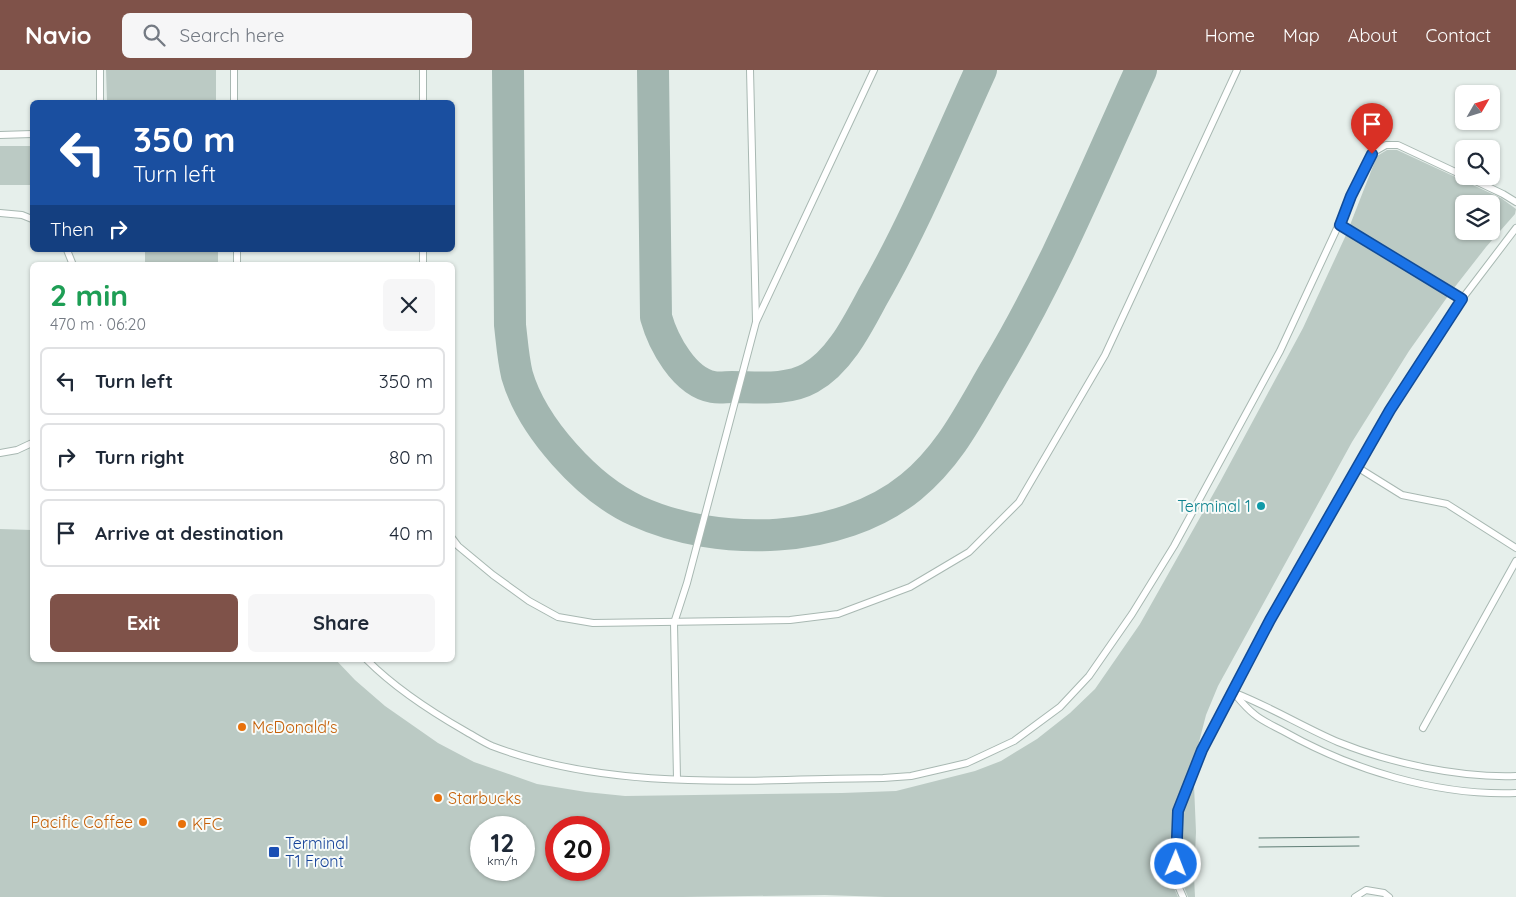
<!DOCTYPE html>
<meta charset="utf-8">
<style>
body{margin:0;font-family:Quicksand,sans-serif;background:#f6f6f7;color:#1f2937;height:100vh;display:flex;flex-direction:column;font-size:19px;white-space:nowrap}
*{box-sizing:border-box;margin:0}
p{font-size:16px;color:#747a83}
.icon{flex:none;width:28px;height:28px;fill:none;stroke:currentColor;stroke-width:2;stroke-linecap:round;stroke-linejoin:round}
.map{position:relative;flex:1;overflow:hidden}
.sheet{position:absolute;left:30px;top:192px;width:425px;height:400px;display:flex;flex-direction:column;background:#fff;border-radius:8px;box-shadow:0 1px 4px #0004}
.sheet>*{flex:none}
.guide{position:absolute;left:30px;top:30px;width:425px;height:152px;border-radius:8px;box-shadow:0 1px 4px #0004;background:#1a4fa0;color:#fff;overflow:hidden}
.needle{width:32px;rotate:51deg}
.buttons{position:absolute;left:1455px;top:15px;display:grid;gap:10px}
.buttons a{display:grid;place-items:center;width:45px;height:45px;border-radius:8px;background:#fff;box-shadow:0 1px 4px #0004;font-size:25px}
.speed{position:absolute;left:470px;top:746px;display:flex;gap:10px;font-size:25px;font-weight:700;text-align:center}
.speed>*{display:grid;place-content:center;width:65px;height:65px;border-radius:50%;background:#fff;box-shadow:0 1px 4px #0004;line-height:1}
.speed small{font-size:12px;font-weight:400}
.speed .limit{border:8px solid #d22;background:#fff;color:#111}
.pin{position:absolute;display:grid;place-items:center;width:42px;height:42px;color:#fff;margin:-51px -21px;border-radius:50% 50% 50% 0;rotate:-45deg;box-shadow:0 0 5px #0007}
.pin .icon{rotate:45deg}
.me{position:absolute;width:55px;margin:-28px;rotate:1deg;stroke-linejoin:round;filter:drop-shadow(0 0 4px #0008)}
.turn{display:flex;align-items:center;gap:18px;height:105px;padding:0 20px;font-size:22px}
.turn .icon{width:65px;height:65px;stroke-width:2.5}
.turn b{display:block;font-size:35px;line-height:42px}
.then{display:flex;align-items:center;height:48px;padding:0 20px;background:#0003;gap:10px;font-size:19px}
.round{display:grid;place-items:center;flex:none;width:52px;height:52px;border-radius:8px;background:#f6f6f7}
.headline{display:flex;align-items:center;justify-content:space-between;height:85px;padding:0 20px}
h1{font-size:30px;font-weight:700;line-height:38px;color:#1e9e55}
.action{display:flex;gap:10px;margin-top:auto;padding:10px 20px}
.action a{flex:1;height:58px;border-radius:8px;background:#7f5249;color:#fff;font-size:20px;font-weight:700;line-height:58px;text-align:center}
.action a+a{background:#f6f6f7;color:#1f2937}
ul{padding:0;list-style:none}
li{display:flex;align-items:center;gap:15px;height:68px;margin:0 10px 8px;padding:0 10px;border:2px solid #e0e1e3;border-radius:8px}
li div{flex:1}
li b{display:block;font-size:19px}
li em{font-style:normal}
header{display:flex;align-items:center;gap:30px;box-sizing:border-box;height:70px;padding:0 25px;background:#7f5249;color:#fff}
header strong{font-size:24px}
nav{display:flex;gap:28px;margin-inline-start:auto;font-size:18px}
.search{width:350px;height:45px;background:#f6f6f7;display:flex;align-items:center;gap:12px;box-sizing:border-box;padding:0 18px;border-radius:8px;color:#747a83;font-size:19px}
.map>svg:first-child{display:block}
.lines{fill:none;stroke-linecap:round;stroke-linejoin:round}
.taxiway{stroke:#a2b6b0;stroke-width:32}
.building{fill:#bbcac4;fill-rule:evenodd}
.lane-casing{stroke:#a8b8b2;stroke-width:8}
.lane{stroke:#fff;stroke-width:6}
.tram{stroke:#5f7d75;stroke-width:1}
.route-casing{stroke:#114b97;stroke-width:12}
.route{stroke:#1a73e8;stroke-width:9}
.culture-dot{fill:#0f9aa8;stroke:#f7fbf9;stroke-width:2}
.food-dot{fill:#e8710a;stroke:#f7fbf9;stroke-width:2}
.transit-dot{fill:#1a4fb4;stroke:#f7fbf9;stroke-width:2}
.labels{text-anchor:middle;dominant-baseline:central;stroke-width:4;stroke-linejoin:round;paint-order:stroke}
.culture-label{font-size:16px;fill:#0d838f;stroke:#f7fbf9;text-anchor:end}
.food-label{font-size:16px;fill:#c56008;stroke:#f7fbf9;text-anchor:start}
.transit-label{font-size:16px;fill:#164399;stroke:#f7fbf9;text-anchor:start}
</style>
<header>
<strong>Navio</strong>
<div class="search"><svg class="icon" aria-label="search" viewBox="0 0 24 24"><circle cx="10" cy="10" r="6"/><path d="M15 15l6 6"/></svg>Search here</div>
<nav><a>Home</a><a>Map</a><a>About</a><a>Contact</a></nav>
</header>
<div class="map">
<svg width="1516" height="827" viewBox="0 0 1516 827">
<rect width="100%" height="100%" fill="#e6efeb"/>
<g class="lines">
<!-- taxiway -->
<g class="taxiway">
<path d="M508 0 510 255C512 272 513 288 517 305 532 357 588 419 637 441 718 478 840 475 911 417 951 384 970 343 996 299 1053 204 1095 101 1141 0"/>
<path d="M653 0 656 247C663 272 684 312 713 317 719 318 726 317 732 317 757 317 787 321 810 308 839 292 857 256 872 228 914 155 946 77 981 0"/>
</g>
</g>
<!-- building -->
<g class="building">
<path d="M106 0H216V32H107Z"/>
<path d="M0 76H31L30 115H0Z"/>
<path d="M1387 80H1397L1501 128 1516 139 1515 144 1486 177 1454 218 1350 155 1377 86ZM1464 134H1491V161H1464Z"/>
<path d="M1346 165 1448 226 1409 281 1352 372 1218 616 1206 645 1198 676 1173 741 1171 811 1178 827H885L825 825 683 827H0V459L32 460V590H336L355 610 385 636 438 673 474 692 537 714 586 722 625 726 842 723 896 721 975 701 1001 691 1037 669 1070 643 1095 619 1140 554 1220 412 1303 258ZM481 758H524V800H481ZM556 758H599V800H556Z"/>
<rect x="145" y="180" width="73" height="15"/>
<path d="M1194 715 1196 762 1194 806 1195 827H1188L1181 810 1183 742Z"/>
</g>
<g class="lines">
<defs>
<g id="lane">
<path d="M100 0V32"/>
<path d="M234 0V32"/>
<path d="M423 0V32"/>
<path d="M750 0 756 251"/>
<path d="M0 65 32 64"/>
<path d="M1465 106 1503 124 1516 132"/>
<path d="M0 143 22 145 32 149"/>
<path d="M1340 155 1462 229"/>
<path d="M67 180 73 195"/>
<path d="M237 180V195"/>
<path d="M423 180V195"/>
<path d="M0 383 17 380 32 373"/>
<path d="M1357 397 1402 425 1447 434 1516 478"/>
<path d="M452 468 458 476 493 505 529 531 558 547 593 553 790 550 838 544 910 517 969 482 1019 432 1105 285 1237 0"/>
<path d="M367 590C396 619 430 641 465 661 474 666 483 672 492 676 615 723 754 709 883 708L911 706 967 693 1014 671 1060 637 1089 606 1132 544 1174 476 1280 281 1372 83 1386 75H1398L1464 106"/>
<path d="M1233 622C1239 629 1246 638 1254 644 1262 651 1274 656 1283 661 1352 700 1437 726 1516 723"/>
<path d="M1235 623C1271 637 1303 657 1338 672 1390 693 1459 708 1516 706"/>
<path d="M1423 658 1516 491"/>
<path d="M677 709 674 553 687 513 756 252 874 0"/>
<path d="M1183 827 1176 811 1178 741 1202 680 1270 550 1398 326 1462 229 1516 158"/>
<path d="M1355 827 1366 820 1384 823 1389 827"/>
</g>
</defs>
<!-- lane casing -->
<use href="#lane" class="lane-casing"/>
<!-- lane -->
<use href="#lane" class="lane"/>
<!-- tram -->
<g class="tram">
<path d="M1259 768 1359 767"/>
<path d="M1259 777 1359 776"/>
</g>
</g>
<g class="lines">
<defs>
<path id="route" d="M1176 794 1178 741 1202 680 1270 550 1390 340 1462 229 1340 155 1351 126 1372 84"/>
</defs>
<!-- route casing -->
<use href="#route" class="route-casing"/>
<!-- route -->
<use href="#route" class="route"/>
</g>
<!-- markers -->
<circle class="culture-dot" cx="1261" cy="436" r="5"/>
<g class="food-dot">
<circle cx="242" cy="657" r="5"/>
<circle cx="438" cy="728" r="5"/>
<circle cx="143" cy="752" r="5"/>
<circle cx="182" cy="754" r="5"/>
</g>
<rect class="transit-dot" x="268" y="776" width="12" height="12" rx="2.5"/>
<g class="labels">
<!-- culture labels -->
<g class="culture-label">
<text x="1251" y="436">Terminal 1</text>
</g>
<!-- food labels -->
<g class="food-label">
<text x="252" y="657">McDonald's</text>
<text x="448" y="728">Starbucks</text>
<text x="133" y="752" text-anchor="end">Pacific Coffee</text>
<text x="192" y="754">KFC</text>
</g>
<!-- transit labels -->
<g class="transit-label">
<text x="285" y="773">Terminal<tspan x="285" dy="18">T1 Front</tspan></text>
</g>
</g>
</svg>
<div class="buttons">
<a><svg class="needle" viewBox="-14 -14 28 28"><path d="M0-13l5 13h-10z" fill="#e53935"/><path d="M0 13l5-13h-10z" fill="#747a83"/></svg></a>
<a><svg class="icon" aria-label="search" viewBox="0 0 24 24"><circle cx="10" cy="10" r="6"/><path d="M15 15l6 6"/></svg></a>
<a><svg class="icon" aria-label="layers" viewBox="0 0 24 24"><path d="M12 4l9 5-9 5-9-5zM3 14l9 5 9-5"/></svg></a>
</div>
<div class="speed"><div>12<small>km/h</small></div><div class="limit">20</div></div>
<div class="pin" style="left:1372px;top:84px;background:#d93025"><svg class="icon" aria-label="arrive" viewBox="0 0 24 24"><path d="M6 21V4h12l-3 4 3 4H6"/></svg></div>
<svg class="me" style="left:1176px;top:794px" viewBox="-20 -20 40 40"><circle r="17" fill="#1a73e8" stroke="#fff" stroke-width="3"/><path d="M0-11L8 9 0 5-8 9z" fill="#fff"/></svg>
<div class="guide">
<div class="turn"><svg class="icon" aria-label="left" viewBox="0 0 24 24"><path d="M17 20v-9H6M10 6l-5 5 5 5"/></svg><div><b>350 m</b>Turn left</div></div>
<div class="then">Then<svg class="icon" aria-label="right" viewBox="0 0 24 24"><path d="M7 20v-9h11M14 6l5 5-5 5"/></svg></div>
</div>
<section class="sheet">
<div class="headline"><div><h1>2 min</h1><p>470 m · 06:20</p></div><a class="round"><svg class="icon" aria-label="close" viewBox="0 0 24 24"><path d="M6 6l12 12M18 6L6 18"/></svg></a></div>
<ul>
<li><svg class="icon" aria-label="left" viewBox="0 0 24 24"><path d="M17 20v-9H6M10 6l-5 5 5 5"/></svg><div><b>Turn left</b></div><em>350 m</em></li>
<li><svg class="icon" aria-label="right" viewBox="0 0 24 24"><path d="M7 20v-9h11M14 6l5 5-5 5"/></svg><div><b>Turn right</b></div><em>80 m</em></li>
<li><svg class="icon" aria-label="arrive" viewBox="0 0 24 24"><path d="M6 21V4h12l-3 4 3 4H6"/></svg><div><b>Arrive at destination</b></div><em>40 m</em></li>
</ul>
<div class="action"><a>Exit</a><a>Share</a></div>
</section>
</div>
